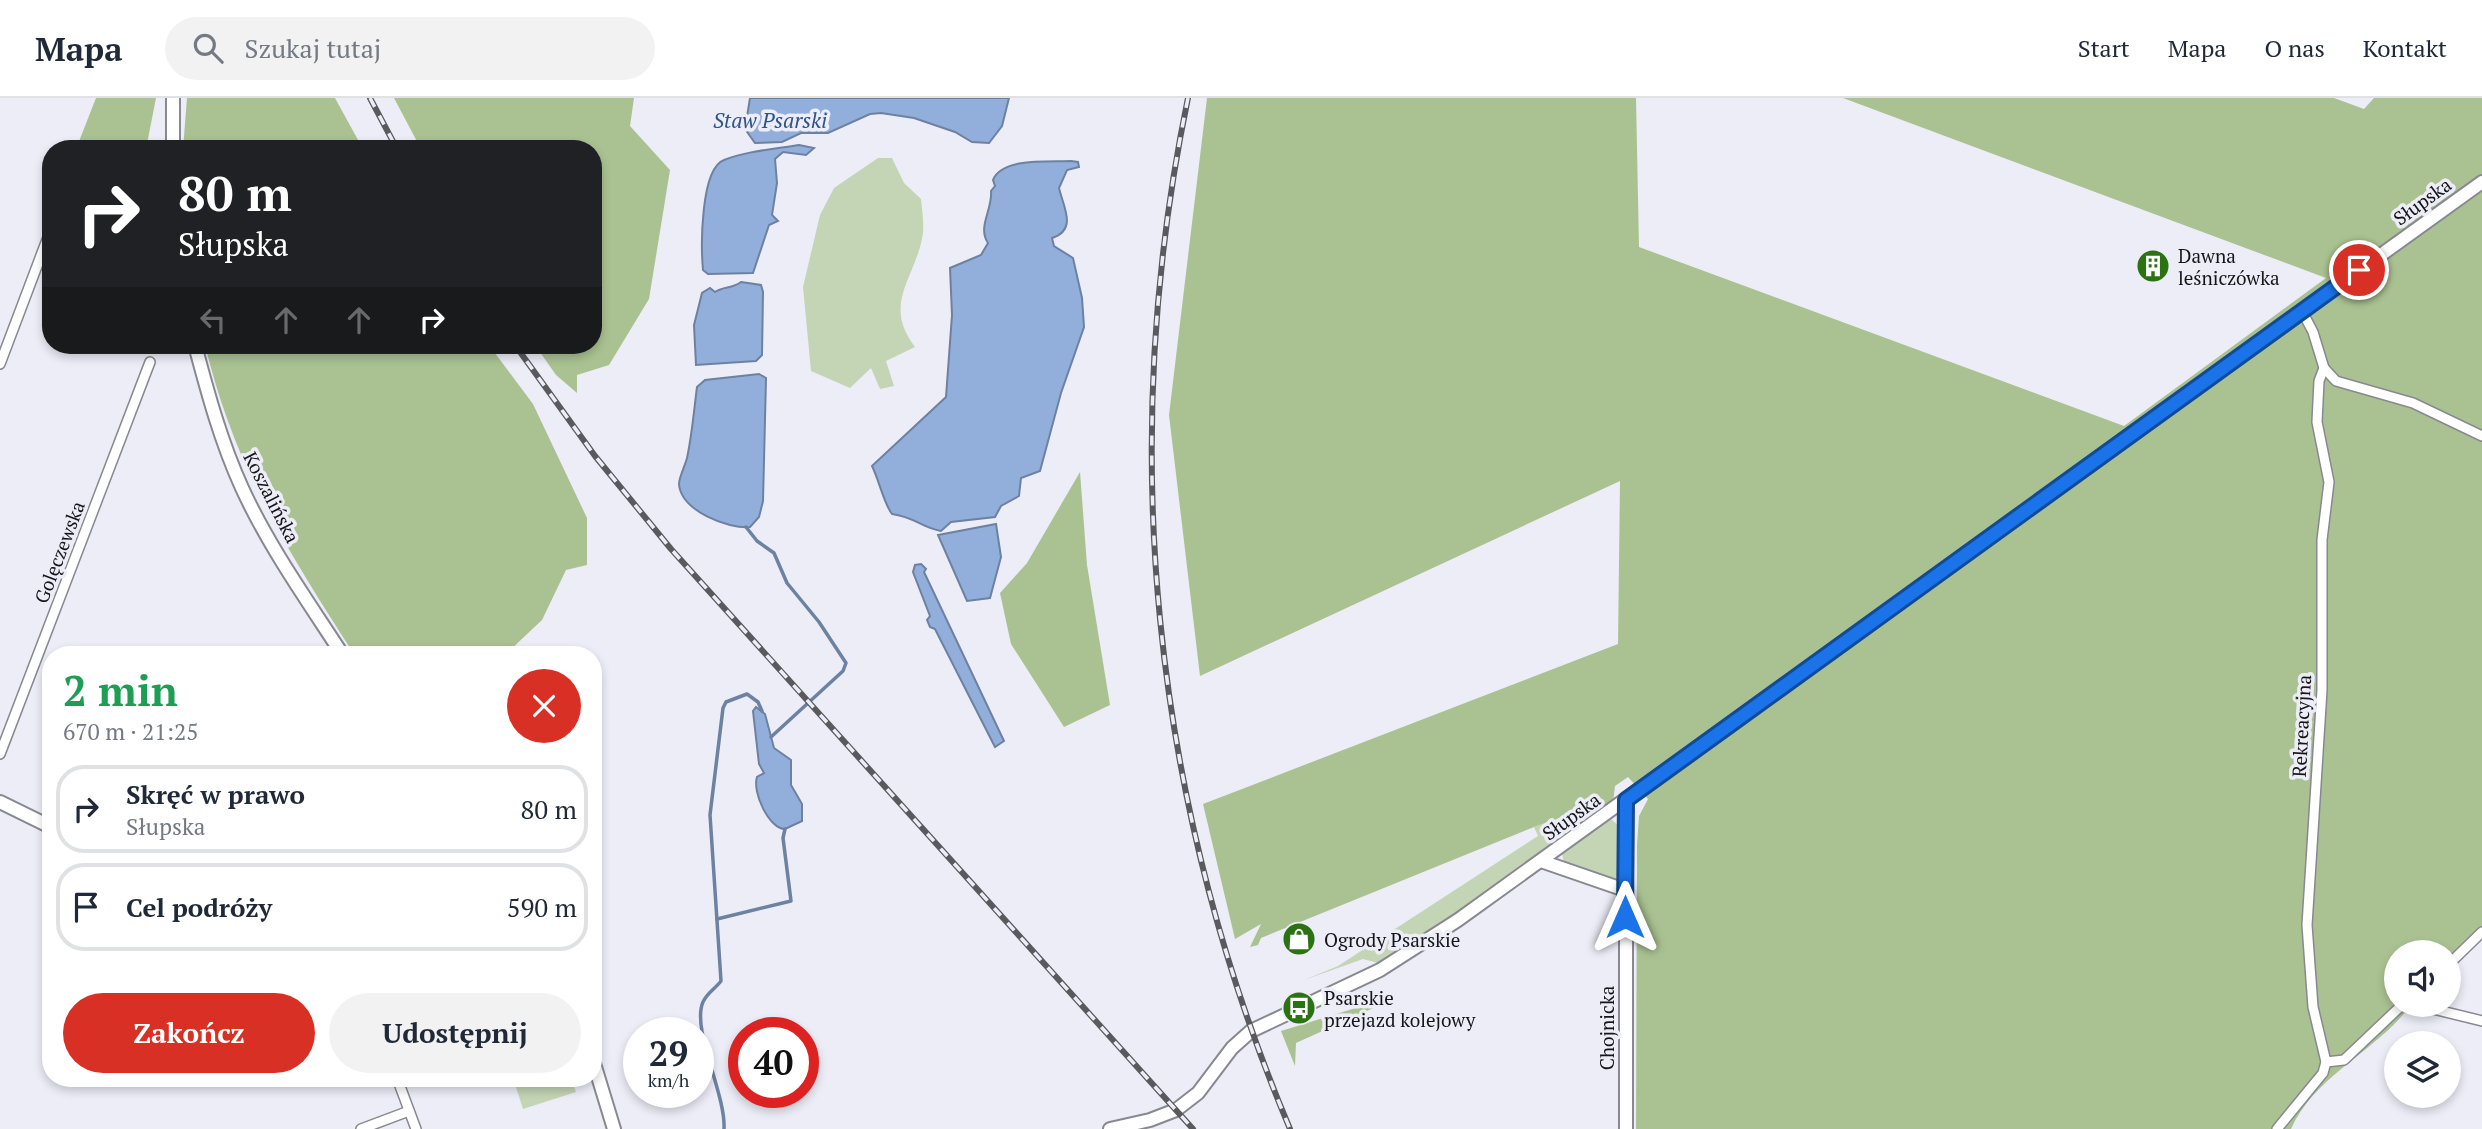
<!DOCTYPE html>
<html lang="pl">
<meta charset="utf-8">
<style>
body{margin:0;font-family:"PT Serif",serif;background:#f2f2f3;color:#1f2937;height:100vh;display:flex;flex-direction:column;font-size:26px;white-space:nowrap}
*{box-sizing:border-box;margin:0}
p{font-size:23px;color:#747a83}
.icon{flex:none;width:38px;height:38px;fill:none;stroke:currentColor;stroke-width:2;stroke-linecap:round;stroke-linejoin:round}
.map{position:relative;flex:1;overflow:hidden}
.drawer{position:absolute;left:42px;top:548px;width:560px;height:441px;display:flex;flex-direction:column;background:#fff;border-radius:28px;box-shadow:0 4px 10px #0003}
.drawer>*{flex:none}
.top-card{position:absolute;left:42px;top:42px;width:560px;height:214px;border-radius:28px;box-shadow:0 4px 10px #0003;background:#202124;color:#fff;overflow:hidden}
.buttons{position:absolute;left:2384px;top:842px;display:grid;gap:14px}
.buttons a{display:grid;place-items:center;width:77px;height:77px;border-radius:50%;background:#fff;box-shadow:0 4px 10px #0003;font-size:35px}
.speed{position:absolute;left:623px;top:919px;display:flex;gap:14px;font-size:35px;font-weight:700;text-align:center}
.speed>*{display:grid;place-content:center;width:91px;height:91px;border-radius:50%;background:#fff;box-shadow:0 4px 10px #0003;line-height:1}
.speed small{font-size:18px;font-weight:400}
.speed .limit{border:10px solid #d22;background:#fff;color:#111}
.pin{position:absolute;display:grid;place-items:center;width:60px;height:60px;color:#fff;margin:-30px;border:4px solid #fff;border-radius:50%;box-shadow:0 2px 7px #0007}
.me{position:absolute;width:77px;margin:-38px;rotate:0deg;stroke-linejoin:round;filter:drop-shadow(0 0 5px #0008)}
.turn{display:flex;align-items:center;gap:24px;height:147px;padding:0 21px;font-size:32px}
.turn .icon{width:91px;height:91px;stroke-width:2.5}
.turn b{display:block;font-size:49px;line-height:60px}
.lanes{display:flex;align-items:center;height:66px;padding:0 21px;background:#0003;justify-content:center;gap:35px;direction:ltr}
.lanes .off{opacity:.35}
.round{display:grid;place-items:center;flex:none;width:74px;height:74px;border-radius:37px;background:#f2f2f3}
.head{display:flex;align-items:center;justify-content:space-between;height:119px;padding:0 21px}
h1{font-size:42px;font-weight:600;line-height:52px;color:#1e9e55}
.button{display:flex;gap:14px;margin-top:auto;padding:14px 21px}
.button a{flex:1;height:80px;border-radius:42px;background:#d93025;color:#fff;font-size:28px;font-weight:600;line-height:80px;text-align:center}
.button a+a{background:#f2f2f3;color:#1f2937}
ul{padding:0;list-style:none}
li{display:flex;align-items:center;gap:21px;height:88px;margin:0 14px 10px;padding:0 7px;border:4px solid #e0e1e3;border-radius:28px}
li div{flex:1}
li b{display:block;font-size:26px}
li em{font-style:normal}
header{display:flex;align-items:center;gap:42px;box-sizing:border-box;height:98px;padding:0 35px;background:#fff;border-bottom:2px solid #e0e1e3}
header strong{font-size:33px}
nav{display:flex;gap:38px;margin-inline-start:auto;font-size:24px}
.search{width:490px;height:63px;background:#f2f2f3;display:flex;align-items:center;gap:18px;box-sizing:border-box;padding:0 24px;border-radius:38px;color:#747a83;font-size:26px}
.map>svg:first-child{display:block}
.green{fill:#c4d5b5}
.forest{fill:#aac292}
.water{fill:#92afdb;stroke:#6d81a1;stroke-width:2}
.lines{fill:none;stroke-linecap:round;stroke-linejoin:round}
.stream{stroke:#6d81a1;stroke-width:3.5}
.street-casing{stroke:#888891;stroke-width:12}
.secondary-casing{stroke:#888891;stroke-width:16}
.street{stroke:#fff;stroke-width:9}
.secondary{stroke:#fff;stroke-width:12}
.rail-casing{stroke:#59595e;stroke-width:6}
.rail{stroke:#ecedf7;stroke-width:3.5;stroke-dasharray:10;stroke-linecap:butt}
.route-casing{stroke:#114b97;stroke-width:18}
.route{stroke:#1a73e8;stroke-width:12}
.labels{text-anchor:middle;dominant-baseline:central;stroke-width:7;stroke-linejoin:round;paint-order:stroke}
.street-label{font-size:19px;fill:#161619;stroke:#ecedf7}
.poi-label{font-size:19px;fill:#161619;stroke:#ecedf7;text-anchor:start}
.water-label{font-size:21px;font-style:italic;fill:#2f548b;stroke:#ecedf7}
</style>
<header>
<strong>Mapa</strong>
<div class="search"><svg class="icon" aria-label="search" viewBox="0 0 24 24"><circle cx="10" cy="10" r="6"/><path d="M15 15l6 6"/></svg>Szukaj tutaj</div>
<nav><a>Start</a><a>Mapa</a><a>O nas</a><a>Kontakt</a></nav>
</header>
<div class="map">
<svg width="2482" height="1031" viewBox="0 0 2482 1031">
<rect width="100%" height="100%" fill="#ecedf7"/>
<!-- green -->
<g class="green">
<path d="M878 60H892L904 85 921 101C922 112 924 124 923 135 917 179 881 204 915 249L886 263 894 288 880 291 871 270 850 290 811 273 803 189 820 117 834 90Z"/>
<path d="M1579 713 1591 719 1454 820 1386 862 1378 865 1363 861 1304 882 1338 868 1538 738 1534 729Z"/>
<path d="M1611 721 1619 728 1620 767 1616 782 1564 765 1562 755Z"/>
<path d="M543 980H571L576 994 523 1011 516 989Z"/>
</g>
<!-- forest -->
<g class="forest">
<path d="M96 0H156L146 51H76Z"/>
<path d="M187 0H335L363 51H183Z"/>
<path d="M394 0H634L630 28 670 72 649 201 609 267 577 277V295L556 277 535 247H593V51H421Z"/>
<path d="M1207 0H1636L1639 149 2124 328 2326 180 1843 0H2334L2364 11 2374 0H2482V840L2448 873V854H2396V906L2411 907C2376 954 2316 976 2291 1031H1636L1637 747 1639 718 1648 701 1628 679 1615 688 1613 705 1591 719 1579 713 1534 729 1261 840 1258 847 1250 849 1261 826 1235 841 1203 706 1618 546 1620 383 1200 578 1169 317Z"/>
<path d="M205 247H489L533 306 587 420V467L566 472 542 522 506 556H354C287 452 235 370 205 247Z"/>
<path d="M1080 374 1087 467 1110 607 1064 629 1011 546 1000 495 1027 465Z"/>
<path d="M1380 907 1296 945 1295 968 1281 933 1362 908Z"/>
</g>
<!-- water -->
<g class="water">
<path d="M750 0H1009L1002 28 989 45 972 44 955 34 914 20 881 15 870 16 828 35H801L782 44 755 45 745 31Z"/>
<path d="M799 47 814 50 806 57 783 54 775 61 777 85 772 117 778 123 769 127 753 175 708 176 703 172C701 150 700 71 724 62 746 53 775 51 799 47Z"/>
<path d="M1071 63 1078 64 1079 69 1067 72 1059 90C1063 108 1078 132 1052 140L1054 148 1073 160 1082 200 1084 229 1061 295 1040 373 1021 380 1019 398 1001 408 995 419 951 424 941 433C922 430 915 419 892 416 884 406 879 382 872 368L946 299 952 217 950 170 981 157 988 145C977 129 993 111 991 93L995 88 993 82C1002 59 1050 64 1071 63Z"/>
<path d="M741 184 761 187 763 194 762 257 756 263 696 267 694 227 702 195 710 190 715 194C724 188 732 191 741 184Z"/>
<path d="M759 276 766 280 763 403 759 419 750 429C728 431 681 413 679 386 679 379 685 368 687 360 692 337 694 312 697 289L705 282Z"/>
<path d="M996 426 1001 459 990 500 967 503 938 437Z"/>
<path d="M921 466 926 471 924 474 1004 643 995 649 935 531 930 529 927 522 930 518 913 474 915 467Z"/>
<path d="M756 609 765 616 774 650 791 662V687L802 706V723L785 731C769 731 752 694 757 679L764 675 759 666 753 613Z"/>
</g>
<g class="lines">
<!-- stream -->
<g class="stream">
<path d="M746 429 757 443 774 455 787 485 819 524 846 565 843 573 771 639"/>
<path d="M717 821 791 803 783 740 785 731"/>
<path d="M724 1031C726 996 691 931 703 904 707 895 715 891 721 883L710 717 723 610 726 604 747 596 758 604 762 613"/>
</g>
<defs>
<g id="street">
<path d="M0 266 51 131"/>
<path d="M2324 270 2336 283 2413 305 2482 338"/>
<path d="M0 656 150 264"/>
<path d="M2448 867 2482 834"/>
<path d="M2413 906 2482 923"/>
<path d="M2326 964 2344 962 2403 906"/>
<path d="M397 980 416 1031"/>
<path d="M361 1031 409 1013"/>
<path d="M2277 1031 2323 975 2326 964 2313 909 2307 827 2322 592V442L2329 384 2317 324 2319 283 2324 270 2313 234 2302 213"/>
</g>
<g id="secondary">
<path d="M173 0V51"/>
<path d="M195 247C208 296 221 344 242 390 269 449 307 502 342 556"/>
<path d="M0 704 51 729"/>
<path d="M1541 763 1625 792"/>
<path d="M593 962 614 1031"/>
<path d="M1110 1031 1150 1022 1176 1012 1198 995 1232 950 1251 933 1380 872 1458 822 2482 84"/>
<path d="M1626 1031V702"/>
</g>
</defs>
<!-- street casing -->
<use href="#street" class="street-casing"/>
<!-- secondary casing -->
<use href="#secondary" class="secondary-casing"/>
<!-- street -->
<use href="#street" class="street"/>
<!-- secondary -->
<use href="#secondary" class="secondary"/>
<defs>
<g id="rail">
<path d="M370 0 397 51"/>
<path d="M1188 0C1116 348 1152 704 1290 1031"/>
<path d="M515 247 595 358 671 451 1193 1031"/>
</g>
</defs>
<!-- rail casing -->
<use href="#rail" class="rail-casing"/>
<!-- rail -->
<use href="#rail" class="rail"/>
</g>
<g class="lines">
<defs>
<path id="route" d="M1625 819 1626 702 2359 172"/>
</defs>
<!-- route casing -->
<use href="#route" class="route-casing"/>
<!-- route -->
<use href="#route" class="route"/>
</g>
<!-- icons -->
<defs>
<symbol id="building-disc" viewBox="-11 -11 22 22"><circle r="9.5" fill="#2b7212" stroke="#ecedf7"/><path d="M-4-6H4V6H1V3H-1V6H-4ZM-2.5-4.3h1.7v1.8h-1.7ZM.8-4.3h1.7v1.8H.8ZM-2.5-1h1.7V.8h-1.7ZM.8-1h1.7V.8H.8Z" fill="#fff"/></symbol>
<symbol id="shop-disc" viewBox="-11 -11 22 22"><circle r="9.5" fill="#2b7212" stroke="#ecedf7"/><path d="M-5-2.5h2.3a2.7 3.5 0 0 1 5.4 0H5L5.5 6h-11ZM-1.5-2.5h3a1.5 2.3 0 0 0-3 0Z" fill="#fff"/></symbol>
<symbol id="bus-disc" viewBox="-11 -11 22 22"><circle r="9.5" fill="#2b7212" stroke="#ecedf7"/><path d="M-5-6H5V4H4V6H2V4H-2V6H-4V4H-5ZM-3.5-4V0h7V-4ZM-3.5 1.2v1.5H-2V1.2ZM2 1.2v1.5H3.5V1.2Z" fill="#fff"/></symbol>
</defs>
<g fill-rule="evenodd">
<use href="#building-disc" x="2134" y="149" width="38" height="38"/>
<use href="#shop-disc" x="1280" y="822" width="38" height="38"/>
<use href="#bus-disc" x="1280" y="891" width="38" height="38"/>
</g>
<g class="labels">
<!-- street labels -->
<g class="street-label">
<text transform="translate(2422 103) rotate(-36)">Słupska</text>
<text transform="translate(272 399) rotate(63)">Koszalińska</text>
<text transform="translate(59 454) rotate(-69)">Golęczewska</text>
<text transform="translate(2301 628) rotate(-87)">Rekreacyjna</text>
<text transform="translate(1571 718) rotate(-36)">Słupska</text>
<text transform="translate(1606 930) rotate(-90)">Chojnicka</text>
</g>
<!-- poi labels -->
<g class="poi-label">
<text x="2178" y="157">Dawna<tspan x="2178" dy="22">leśniczówka</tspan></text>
<text x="1324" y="841">Ogrody Psarskie</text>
<text x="1324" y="899">Psarskie<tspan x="1324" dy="22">przejazd kolejowy</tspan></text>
</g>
<!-- water labels -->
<g class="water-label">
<text x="770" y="22">Staw Psarski</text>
</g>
</g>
</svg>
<div class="buttons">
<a><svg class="icon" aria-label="sound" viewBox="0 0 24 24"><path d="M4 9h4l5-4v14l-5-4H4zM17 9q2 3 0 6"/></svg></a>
<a><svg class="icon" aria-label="layers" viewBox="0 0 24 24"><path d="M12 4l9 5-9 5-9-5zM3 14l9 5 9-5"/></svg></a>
</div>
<div class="speed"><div>29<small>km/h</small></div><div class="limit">40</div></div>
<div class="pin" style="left:2359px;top:172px;background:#d93025"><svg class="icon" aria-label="arrive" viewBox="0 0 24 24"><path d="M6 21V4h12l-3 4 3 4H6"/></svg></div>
<svg class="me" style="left:1625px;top:819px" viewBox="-20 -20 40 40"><path d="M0-17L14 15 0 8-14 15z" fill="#1a73e8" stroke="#fff" stroke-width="4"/></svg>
<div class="top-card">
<div class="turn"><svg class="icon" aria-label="right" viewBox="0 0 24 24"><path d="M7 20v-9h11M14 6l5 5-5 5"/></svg><div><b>80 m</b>Słupska</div></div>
<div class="lanes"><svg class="icon off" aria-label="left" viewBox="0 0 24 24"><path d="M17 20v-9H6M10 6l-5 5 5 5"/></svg><svg class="icon off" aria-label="ahead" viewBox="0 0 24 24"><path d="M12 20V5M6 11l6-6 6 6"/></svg><svg class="icon off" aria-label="ahead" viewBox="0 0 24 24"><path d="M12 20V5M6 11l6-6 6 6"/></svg><svg class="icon" aria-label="right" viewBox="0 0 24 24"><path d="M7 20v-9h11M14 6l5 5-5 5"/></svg></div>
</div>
<section class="drawer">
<div class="head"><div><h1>2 min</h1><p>670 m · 21:25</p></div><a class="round" style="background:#d93025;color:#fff"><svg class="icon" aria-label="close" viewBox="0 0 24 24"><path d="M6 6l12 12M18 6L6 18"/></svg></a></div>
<ul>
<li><svg class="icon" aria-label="right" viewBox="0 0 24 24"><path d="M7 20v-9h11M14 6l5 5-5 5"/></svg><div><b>Skręć w prawo</b><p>Słupska</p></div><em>80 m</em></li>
<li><svg class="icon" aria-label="arrive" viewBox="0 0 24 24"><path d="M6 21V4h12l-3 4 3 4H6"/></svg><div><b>Cel podróży</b></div><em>590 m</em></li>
</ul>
<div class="button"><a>Zakończ</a><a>Udostępnij</a></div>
</section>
</div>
